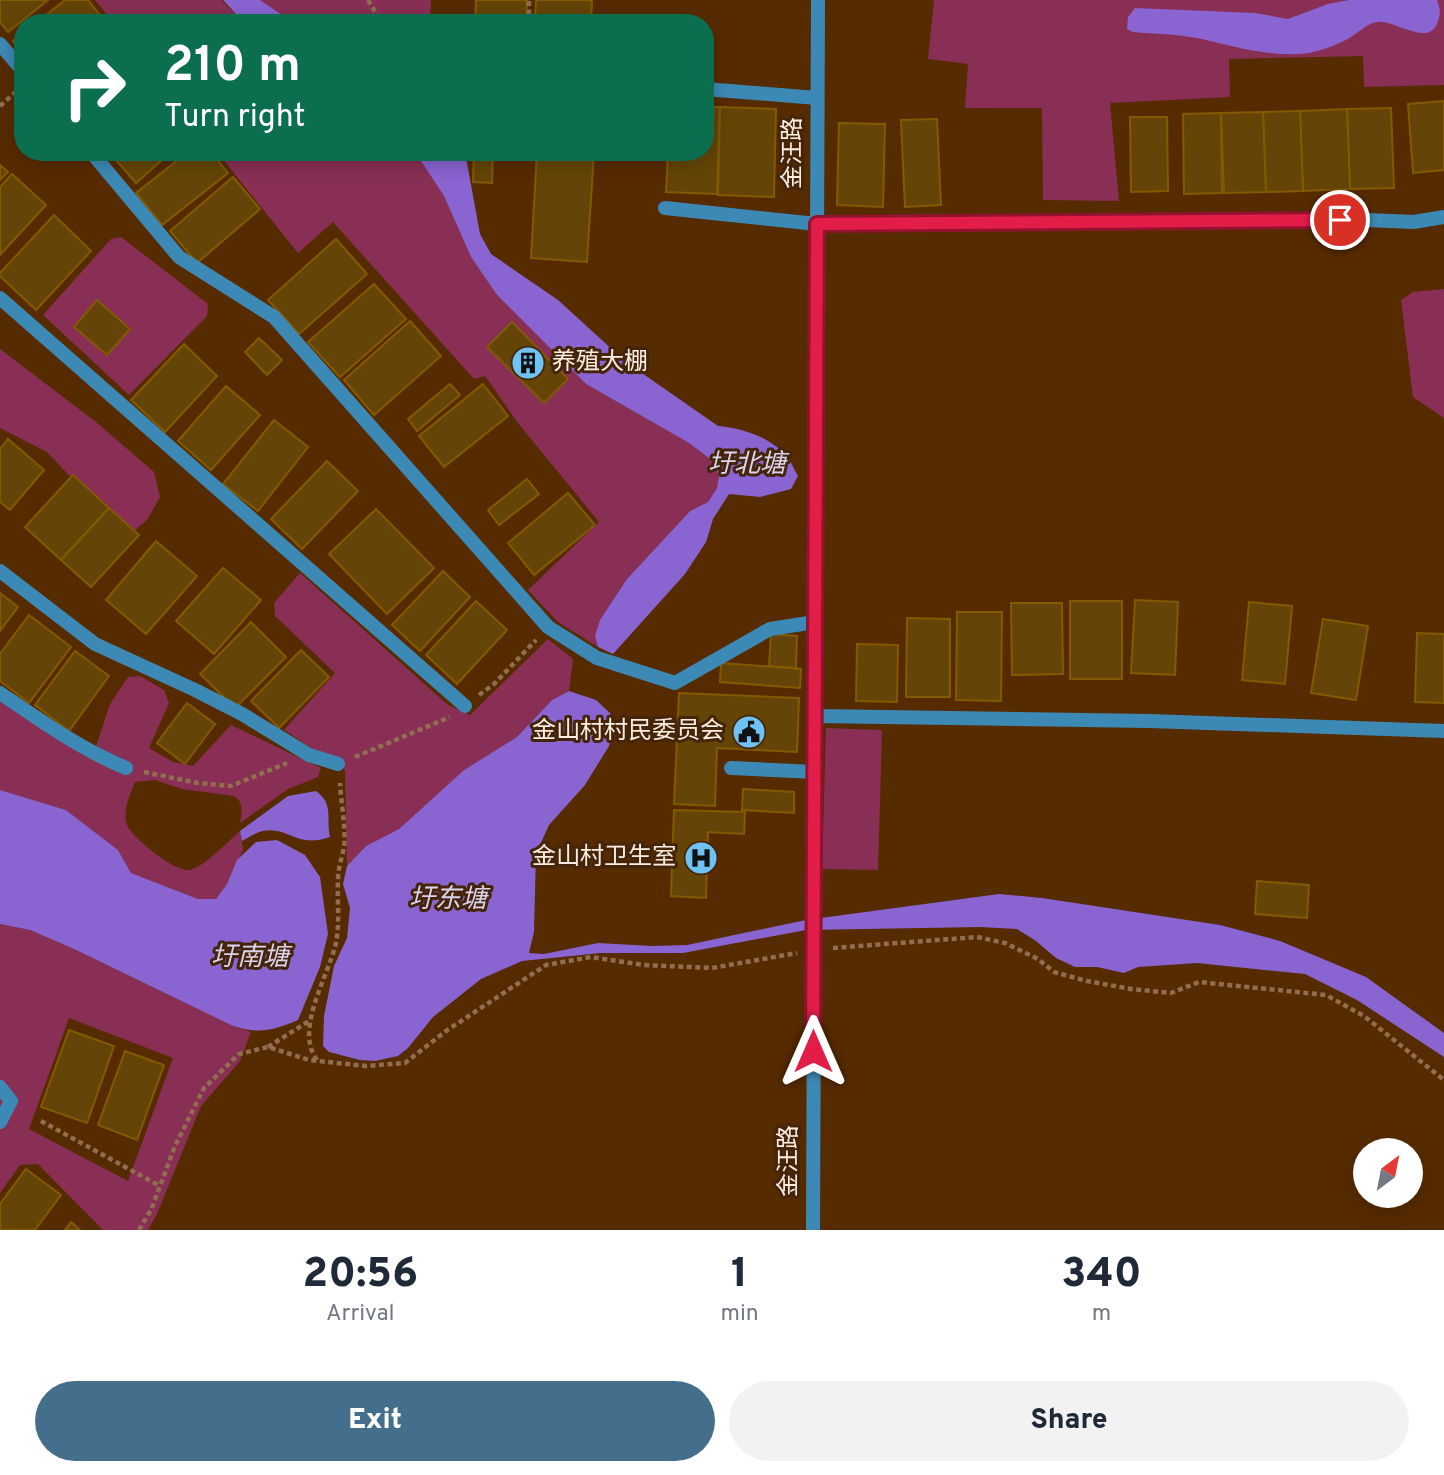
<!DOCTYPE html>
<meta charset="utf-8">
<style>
body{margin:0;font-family:Overpass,"Noto Sans SC",sans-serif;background:#f2f2f3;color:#1f2937;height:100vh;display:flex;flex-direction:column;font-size:26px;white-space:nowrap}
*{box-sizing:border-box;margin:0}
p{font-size:23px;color:#747a83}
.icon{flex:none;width:38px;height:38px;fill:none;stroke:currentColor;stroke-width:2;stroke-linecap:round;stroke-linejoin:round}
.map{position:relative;height:1230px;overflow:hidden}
.drawer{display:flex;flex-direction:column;background:#fff;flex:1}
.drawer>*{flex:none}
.hud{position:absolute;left:14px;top:14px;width:700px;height:147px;border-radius:28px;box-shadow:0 4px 18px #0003;background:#0b6e4f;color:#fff;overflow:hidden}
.needle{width:46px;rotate:32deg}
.controls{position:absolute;left:1353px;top:1138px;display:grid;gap:14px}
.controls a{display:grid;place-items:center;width:70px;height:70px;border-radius:50%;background:#fff;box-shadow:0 4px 18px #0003;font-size:35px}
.pin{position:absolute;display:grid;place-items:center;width:60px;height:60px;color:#fff;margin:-30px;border:4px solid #fff;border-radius:50%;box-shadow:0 2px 7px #0007}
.me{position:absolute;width:77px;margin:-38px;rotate:0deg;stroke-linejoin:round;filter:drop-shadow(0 0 5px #0008)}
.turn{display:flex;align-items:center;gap:24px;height:147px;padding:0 35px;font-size:32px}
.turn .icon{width:91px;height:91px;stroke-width:2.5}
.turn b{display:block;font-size:49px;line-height:60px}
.eta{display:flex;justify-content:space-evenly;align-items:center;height:119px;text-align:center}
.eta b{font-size:42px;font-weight:800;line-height:49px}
.primary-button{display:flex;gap:14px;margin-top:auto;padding:14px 35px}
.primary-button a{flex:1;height:80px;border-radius:42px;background:#436e8c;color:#fff;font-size:28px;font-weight:800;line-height:80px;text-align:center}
.primary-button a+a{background:#f2f2f3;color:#1f2937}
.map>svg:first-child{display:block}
.green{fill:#892f55;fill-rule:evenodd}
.water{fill:#8a64d1}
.building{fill:#644507;stroke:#835a01;stroke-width:2}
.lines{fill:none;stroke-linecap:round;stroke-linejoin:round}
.path{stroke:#906e4f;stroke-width:4.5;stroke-dasharray:5 3.5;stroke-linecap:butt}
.service{stroke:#3d89b5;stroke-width:14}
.minor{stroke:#3d89b5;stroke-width:14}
.route-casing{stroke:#92132f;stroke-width:18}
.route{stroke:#e11d48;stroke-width:12}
.labels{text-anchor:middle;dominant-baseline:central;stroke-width:6;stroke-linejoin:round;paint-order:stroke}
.street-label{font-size:24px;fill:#fcede3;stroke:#452509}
.poi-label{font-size:24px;fill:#fcede3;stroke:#452509;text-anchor:end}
.water-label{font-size:26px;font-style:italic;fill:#dad3ef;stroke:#452509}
</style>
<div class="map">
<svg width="1444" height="1230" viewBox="0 0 1444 1230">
<rect width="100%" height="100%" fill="#572b00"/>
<!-- green -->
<g class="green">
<path d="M95 0H221L244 23H114Z"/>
<path d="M260 0H431L430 23H307L282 15Z"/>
<path d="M934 0H1444V85L1364 87 1363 56 1229 59 1230 97 1110 103 1119 201 1043 200 1042 108H965L968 64 928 59Z"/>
<path d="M217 152H415L444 196 471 257 497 295 586 384 689 443 710 459 719 475 717 488 708 502 690 511 627 579 595 636 598 647 558 622 528 590 599 522 518 423 485 376 474 379 333 222 298 253Z"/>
<path d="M121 237 208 304 207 316 129 395 43 315 111 239Z"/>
<path d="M1444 289V418L1413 397 1401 300 1413 292Z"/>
<path d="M0 349 96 422 154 472 160 497 147 520 127 537 47 452 0 428Z"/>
<path d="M300 573 448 705 470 715 548 639 573 659 569 691 552 700 517 737 464 770 399 829 366 846 347 866 345 771 338 759 313 749 284 730 335 673 275 616 274 603Z"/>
<path d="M140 676 164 690 169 703 149 748 173 762 193 766 231 725 321 768 318 777 288 789 240 823C242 812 244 802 234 796L182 789 155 780 135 782C130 795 122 811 127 825 132 838 174 871 188 870 203 869 228 841 240 831L243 850 227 884 216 899H198L131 873 118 850 66 810 0 790V701L92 759 110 704 128 677Z"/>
<path d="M826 728 882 730 878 870 822 869Z"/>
<path d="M0 924 30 930 74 949 233 1026 251 1032 240 1061 201 1106 157 1214 148 1230H103L38 1164 20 1165 0 1193ZM69 1018 173 1058 128 1181 29 1129Z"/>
</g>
<!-- water -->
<g class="water">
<path d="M223 0H260L282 15 307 23H244Z"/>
<path d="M1349 0H1437C1440 8 1441 12 1438 21 1430 49 1394 19 1377 22 1365 24 1355 36 1344 41 1334 46 1319 51 1309 53 1271 58 1233 46 1197 38 1177 34 1154 34 1133 32L1127 29 1128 17 1135 8 1255 13 1288 19 1328 4Z"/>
<path d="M415 152H465L480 234 491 254 558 300 626 362 718 426C741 428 771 437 786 456 791 461 794 469 798 476L791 489 760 497 729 494 713 519 706 542 685 574 613 654 598 647 595 636 600 620 627 579 690 511 708 502 717 488 719 475 710 459 689 443 586 384 497 295 471 257 444 196Z"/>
<path d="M569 691 596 700 610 713 615 727 609 746 585 785 549 825 536 854 534 932 529 953 544 954 598 943 652 946 687 945 806 920 999 894 1042 898 1220 925 1280 941 1366 977 1444 1033V1057L1357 1000 1305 974 1197 963 1138 967 1124 973 1097 967H1075L1056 958 1036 941 1017 929 980 927 806 930 683 953H601L522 961 481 979 433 1017 408 1048 398 1056 375 1061 360 1060 329 1052 323 1046 324 1016 334 966 347 938 350 908 343 884 347 866 366 846 399 829 464 770 517 737 552 700Z"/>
<path d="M0 790 66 810 118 850 131 873 198 899H216L227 884 237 860 256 842 277 840 305 855 320 877 328 934 320 967 298 1020C272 1031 259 1034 233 1026L74 949 30 930 0 924Z"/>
<path d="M316 791C334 804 326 818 330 837 297 849 288 826 263 831 256 832 248 838 242 841L240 831 288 796Z"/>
</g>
<!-- building -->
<g class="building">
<path d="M0 0H48L8 32 0 22Z"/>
<path d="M65 0H88L106 23H36Z"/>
<path d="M476 0H527L526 23H475Z"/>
<path d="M536 0H592L591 23H535Z"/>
<path d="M23 33V53L13 41Z"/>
<path d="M1444 101V170L1413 173 1408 104Z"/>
<path d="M705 107H720L717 194 666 192 668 152H705Z"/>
<path d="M720 107 776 109 774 197 718 195Z"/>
<path d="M1391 108 1394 188 1350 189 1347 109Z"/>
<path d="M1347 109 1350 189 1303 191 1300 111Z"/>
<path d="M1300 111 1303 191 1266 192 1263 112Z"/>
<path d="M1263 112 1266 192 1224 193 1221 113Z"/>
<path d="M1221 113 1222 193 1184 194 1183 114Z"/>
<path d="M1130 117H1167L1168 191 1131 192Z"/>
<path d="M937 119 941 205 905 207 901 120Z"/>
<path d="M839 123 885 124 883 207 837 205Z"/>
<path d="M109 152H171L136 183Z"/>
<path d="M188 152H211L228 173 162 225 136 193Z"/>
<path d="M474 152H493L492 183 473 182Z"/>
<path d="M537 152H594L587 262 531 258Z"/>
<path d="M0 165 8 172 0 180Z"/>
<path d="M12 174 46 205 0 255V187Z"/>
<path d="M233 177 260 209 197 263 170 231Z"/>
<path d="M54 215 91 251 36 310 0 276V273Z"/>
<path d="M336 239 367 274 299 334 268 300Z"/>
<path d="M374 284 406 319 340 377 308 342Z"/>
<path d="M97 300 130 329 107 355 74 327Z"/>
<path d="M410 321 441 356 374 415 344 380Z"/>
<path d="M512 322 568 379 544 403 487 347Z"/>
<path d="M259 338 282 360 267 375 245 352Z"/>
<path d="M184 344 217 376 165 432 131 400Z"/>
<path d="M450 384 460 395 417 431 408 419Z"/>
<path d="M483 384 508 416 444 467 419 436Z"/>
<path d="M226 386 260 415 211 470 178 441Z"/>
<path d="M274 420 308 447 258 511 223 484Z"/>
<path d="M8 439 44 470 10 510 0 502V449Z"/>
<path d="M327 461 358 491 302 549 271 519Z"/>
<path d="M73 475 109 508 61 560 25 527Z"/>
<path d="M527 479 539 494 499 525 488 510Z"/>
<path d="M568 493 595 525 534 575 508 543Z"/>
<path d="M109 508 139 535 91 587 61 560Z"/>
<path d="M376 509 434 568 387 614 329 554Z"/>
<path d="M156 541 197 576 146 634 106 600Z"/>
<path d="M223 568 261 600 214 654 176 621Z"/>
<path d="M443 571 470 597 420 651 392 625Z"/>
<path d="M0 593 18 607 0 631Z"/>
<path d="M1135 600 1178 602 1175 675 1131 673Z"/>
<path d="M476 601 507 630 457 684 426 655Z"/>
<rect x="1070" y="601" width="52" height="78"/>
<path d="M1249 602 1292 606 1285 684 1242 680Z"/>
<path d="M1011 603H1062L1063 674 1012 675Z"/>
<path d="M957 612H1002L1001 701 956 700Z"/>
<path d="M29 615 71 647 29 703 0 681V654Z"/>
<path d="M907 618 950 619V697H906Z"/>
<path d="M1323 619 1368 626 1356 700 1311 693Z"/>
<path d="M251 622 286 657 235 708 200 674Z"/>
<path d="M1417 633 1444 634V703L1415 702Z"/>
<path d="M771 634 797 636 796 668 769 666Z"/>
<path d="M857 644 898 645 897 702 856 701Z"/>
<path d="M301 650 329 677 279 728 251 701Z"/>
<path d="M75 651 109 676 69 731 35 705Z"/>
<path d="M721 663 801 669 800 688 720 682Z"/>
<path d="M679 693 799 698 797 752 717 748 715 806 674 804Z"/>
<path d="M187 703 215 724 185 764 157 743Z"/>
<path d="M743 789 794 792V813L742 810Z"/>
<path d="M674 810 745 812 744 834 708 832 706 898 671 896Z"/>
<path d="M1257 881 1309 885 1307 918 1255 914Z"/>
<path d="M69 1030 114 1046 87 1123 41 1107Z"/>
<path d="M125 1051 164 1065 137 1140 98 1125Z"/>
<path d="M26 1169 61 1195 35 1230H0V1204Z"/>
<path d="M71 1222 80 1230H65Z"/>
</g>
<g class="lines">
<!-- path -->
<g class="path">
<path d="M368 0 382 23"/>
<path d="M529 23V0"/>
<path d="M0 106 20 88"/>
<path d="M479 695 494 684 536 640"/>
<path d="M355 757 450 717"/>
<path d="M144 772 198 783 231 786 287 763"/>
<path d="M833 948 977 937 1005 943 1038 959 1054 972 1087 981 1131 989 1171 993 1199 982 1326 995 1364 1016 1444 1080"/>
<path d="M268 1047 309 1021"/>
<path d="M317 1060C294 1030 328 977 336 943 340 922 337 900 338 879 338 868 342 858 344 847 346 827 341 803 340 783"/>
<path d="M41 1121 160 1186"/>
<path d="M139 1230 151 1210 175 1146 204 1088 239 1054 268 1047 309 1060 366 1066 405 1063 446 1031 546 965 591 957 644 965 712 968 797 953"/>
</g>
<!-- service -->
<g class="service">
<path d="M0 44 23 71"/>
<path d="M705 89 817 98"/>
<path d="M91 152 179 257 274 317 548 627 597 658 675 683 770 629 815 622"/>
<path d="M665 208 817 224 1367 220 1414 222 1444 217"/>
<path d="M0 298 465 706"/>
<path d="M0 571 95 644 195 690 242 714 309 755 338 764"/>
<path d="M0 693C41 721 80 749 126 768"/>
<path d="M815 716 1150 721 1444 731"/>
<path d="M731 768 815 772"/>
<path d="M0 1087 11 1101 0 1122"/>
</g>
<!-- minor -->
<path class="minor" d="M813 1230 818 0"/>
</g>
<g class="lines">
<defs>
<path id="route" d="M813 1051 817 224 1340 220"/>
</defs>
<!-- route casing -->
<use href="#route" class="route-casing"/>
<!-- route -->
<use href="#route" class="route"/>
</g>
<!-- icons -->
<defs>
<symbol id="building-disc" viewBox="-11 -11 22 22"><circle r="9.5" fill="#6fc2f4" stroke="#452509"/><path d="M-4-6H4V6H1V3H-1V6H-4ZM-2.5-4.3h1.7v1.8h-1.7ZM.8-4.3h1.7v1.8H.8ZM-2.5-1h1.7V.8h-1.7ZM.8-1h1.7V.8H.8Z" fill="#111"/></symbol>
<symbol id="civic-disc" viewBox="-11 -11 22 22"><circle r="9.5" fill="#6fc2f4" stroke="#452509"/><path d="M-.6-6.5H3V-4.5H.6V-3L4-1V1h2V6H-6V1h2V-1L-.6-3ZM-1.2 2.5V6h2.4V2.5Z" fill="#111"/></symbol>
<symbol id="hospital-disc" viewBox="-11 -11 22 22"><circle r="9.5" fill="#6fc2f4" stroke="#452509"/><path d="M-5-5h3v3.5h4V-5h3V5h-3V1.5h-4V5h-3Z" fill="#111"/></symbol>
</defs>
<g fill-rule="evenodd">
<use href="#building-disc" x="509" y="344" width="38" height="38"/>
<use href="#civic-disc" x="730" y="713" width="38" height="38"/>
<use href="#hospital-disc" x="682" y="839" width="38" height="38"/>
</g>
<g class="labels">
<!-- street labels -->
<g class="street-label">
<text transform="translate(794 153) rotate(-90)">金汪路</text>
<text transform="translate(790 1161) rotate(-90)">金汪路</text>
</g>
<!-- poi labels -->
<g class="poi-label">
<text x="552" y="363" text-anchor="start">养殖大棚</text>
<text x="724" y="732">金山村村民委员会</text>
<text x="676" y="858">金山村卫生室</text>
</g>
<!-- water labels -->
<g class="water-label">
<text x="747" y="465">圩北塘</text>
<text x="448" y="900">圩东塘</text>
<text x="250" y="958">圩南塘</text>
</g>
</g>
</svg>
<div class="controls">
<a><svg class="needle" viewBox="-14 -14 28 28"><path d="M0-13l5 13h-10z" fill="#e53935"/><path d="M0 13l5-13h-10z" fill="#747a83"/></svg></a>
</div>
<div class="pin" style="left:1340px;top:220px;background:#d93025"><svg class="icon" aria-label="arrive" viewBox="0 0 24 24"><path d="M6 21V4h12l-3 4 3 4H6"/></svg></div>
<svg class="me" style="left:813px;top:1051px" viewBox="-20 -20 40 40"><path d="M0-17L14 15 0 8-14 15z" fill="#e11d48" stroke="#fff" stroke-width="4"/></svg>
<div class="hud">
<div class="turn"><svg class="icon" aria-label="right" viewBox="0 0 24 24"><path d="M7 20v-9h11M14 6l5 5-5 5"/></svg><div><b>210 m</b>Turn right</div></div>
</div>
</div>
<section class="drawer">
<div class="eta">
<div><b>20:56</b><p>Arrival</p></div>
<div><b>1</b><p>min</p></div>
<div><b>340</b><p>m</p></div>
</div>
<div class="primary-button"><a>Exit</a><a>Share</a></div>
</section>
